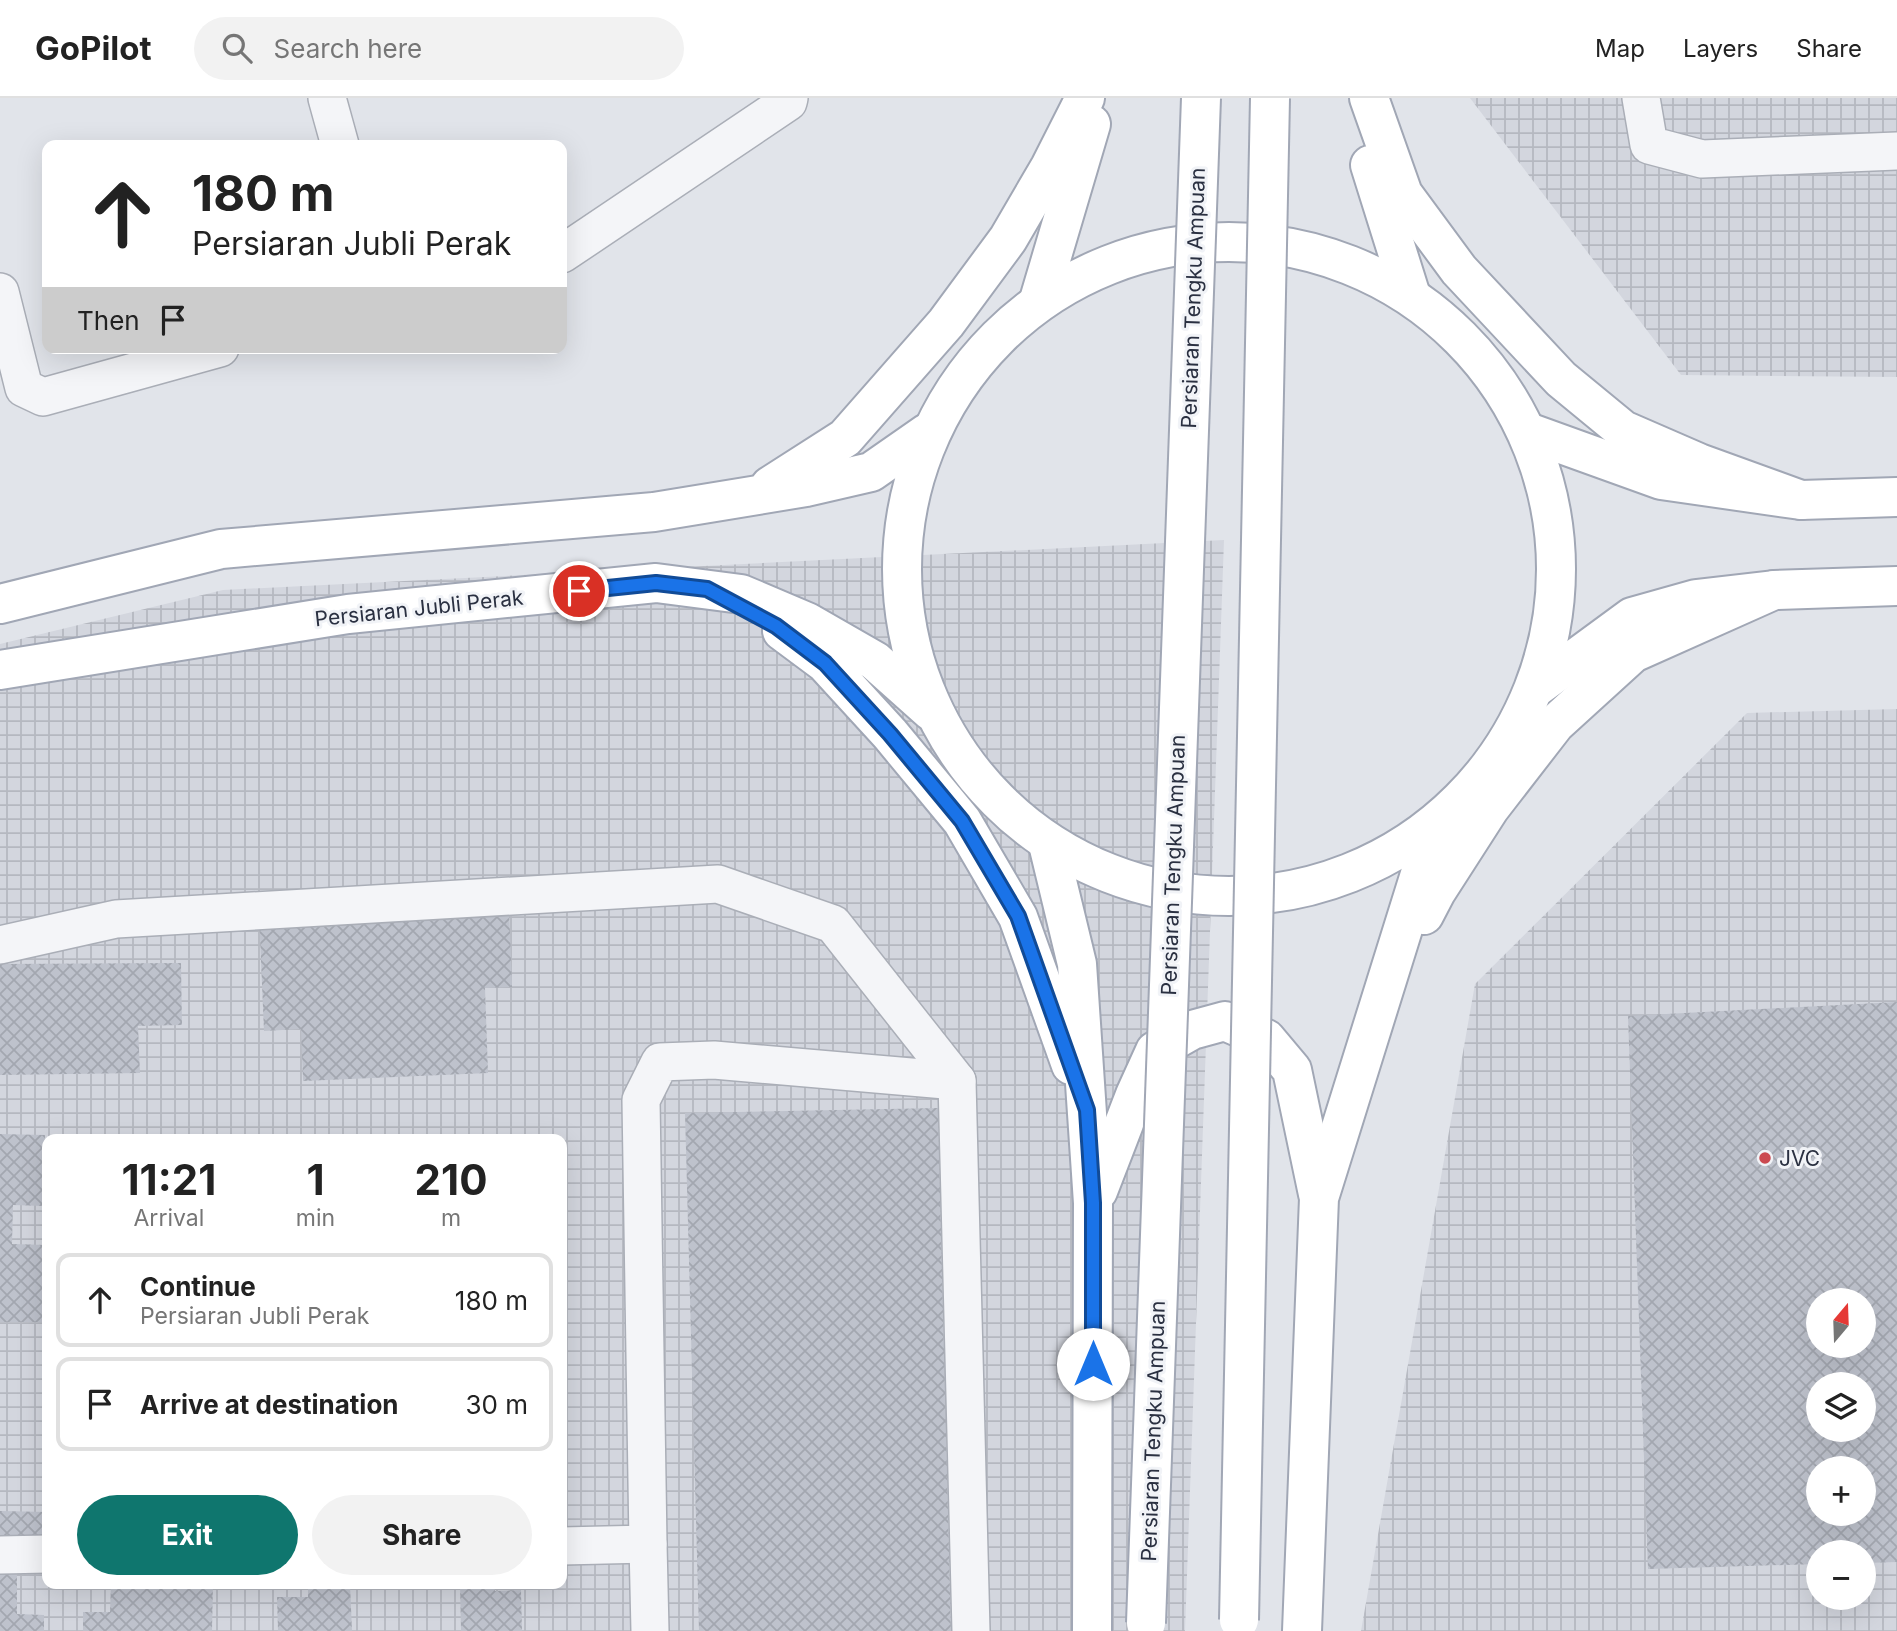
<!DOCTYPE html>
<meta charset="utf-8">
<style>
body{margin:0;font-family:Inter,sans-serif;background:#f2f2f2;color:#222;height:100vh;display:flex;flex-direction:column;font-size:26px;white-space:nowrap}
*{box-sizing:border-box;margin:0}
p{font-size:23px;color:#767676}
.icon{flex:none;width:38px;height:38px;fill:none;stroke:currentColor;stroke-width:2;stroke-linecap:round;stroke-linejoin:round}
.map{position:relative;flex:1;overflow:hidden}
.panel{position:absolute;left:42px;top:1036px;width:525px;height:455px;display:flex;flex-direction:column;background:#fff;border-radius:14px;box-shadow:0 7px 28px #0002}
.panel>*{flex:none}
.banner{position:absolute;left:42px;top:42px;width:525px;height:214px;border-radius:14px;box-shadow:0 7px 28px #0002;background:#fff;color:#222;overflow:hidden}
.needle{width:46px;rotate:19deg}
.fabs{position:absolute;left:1806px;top:1190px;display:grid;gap:14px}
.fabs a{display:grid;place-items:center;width:70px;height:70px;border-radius:50%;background:#fff;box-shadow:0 7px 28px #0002;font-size:35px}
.pin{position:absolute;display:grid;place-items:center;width:60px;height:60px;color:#fff;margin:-30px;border:4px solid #fff;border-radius:50%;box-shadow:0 2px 7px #0007}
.me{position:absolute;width:77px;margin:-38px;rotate:0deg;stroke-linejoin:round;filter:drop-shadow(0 0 5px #0008)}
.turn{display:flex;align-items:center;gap:24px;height:147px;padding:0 35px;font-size:32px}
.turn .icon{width:91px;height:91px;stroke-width:2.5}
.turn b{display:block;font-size:49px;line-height:60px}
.then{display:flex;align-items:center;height:66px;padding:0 35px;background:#0003;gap:14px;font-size:26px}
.eta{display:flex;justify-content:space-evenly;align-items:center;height:119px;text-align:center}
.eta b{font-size:42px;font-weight:700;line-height:49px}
.primary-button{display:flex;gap:14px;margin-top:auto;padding:14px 35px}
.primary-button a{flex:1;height:80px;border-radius:42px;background:#0f766e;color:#fff;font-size:28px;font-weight:700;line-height:80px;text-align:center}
.primary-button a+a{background:#f2f2f2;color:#222}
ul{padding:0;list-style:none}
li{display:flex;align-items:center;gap:21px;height:94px;margin:0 14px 10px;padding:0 21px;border:4px solid #e0e0e0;border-radius:14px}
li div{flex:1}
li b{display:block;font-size:26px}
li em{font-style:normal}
header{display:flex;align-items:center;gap:42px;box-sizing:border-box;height:98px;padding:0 35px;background:#fff;border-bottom:2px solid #e0e0e0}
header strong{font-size:33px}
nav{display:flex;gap:38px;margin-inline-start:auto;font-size:24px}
.search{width:490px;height:63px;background:#f2f2f2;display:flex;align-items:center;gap:18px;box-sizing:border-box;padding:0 24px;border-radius:38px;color:#767676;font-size:26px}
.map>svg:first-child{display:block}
.industrial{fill:url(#industrial-grid);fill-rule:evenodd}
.building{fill:url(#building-cross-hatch);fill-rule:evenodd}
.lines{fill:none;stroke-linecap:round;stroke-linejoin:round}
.minor-casing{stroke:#aaaeb7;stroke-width:40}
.major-casing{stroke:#a1a7b5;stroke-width:42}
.minor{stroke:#f4f5f8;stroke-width:37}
.major{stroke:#fff;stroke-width:38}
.major-bridge-casing{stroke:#a1a7b5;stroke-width:42;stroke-linecap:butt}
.major-bridge{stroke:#fff;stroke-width:38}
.route-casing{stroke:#114b97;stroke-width:18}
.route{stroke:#1a73e8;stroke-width:12}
.poi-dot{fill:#cb4950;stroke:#f1f3f7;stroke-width:2.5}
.labels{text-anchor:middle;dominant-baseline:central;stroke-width:6;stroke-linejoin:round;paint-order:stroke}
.street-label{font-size:21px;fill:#2a3041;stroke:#f1f3f7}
.poi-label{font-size:21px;fill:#2a3041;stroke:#f1f3f7;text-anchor:start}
</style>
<header>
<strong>GoPilot</strong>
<div class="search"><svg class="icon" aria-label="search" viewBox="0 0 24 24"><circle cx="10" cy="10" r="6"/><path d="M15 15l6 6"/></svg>Search here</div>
<nav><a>Map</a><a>Layers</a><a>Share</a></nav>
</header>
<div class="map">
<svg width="1897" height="1533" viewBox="0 0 1897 1533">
<defs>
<pattern id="industrial-grid" width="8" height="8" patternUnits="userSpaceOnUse" patternTransform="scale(1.75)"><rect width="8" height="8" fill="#d3d6de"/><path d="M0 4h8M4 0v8" fill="none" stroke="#b5b8c0"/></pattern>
<pattern id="building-cross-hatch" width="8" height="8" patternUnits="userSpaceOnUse" patternTransform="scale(1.75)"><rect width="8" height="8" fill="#bec2cc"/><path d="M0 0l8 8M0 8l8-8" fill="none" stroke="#a3a7b0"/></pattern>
</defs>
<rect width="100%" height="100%" fill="#e1e4ea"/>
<!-- industrial -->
<g class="industrial">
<path d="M1470 0H1897V279L1681 277Z"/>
<path d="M1224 442 1185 1533H0V546L223 492ZM47 1041H562V1486H47Z"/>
<path d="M1897 611V1533H1361L1475 886 1747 615ZM1818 1202H1864V1248H1818ZM1818 1286H1864V1332H1818ZM1818 1370H1864V1416H1818ZM1818 1454H1864V1500H1818Z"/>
</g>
<!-- building -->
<g class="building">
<path d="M509 808 512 889 485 890 488 975 303 983 301 931 264 933 259 817Z"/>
<path d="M181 865 182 927 138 928 140 975 0 977V866Z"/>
<path d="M1897 904V1464L1864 1465V1454H1818V1466L1648 1471 1628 918ZM1818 1202H1864V1248H1818ZM1818 1286H1864V1332H1818ZM1818 1370H1864V1416H1818Z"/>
<path d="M938 1010 951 1533H699L685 1015Z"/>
<path d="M0 1036 45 1037 44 1108 13 1107 12 1146 47 1147V1224H0Z"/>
<path d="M0 1413 47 1414V1474L17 1473V1516L44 1517V1533H0Z"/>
<path d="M111 1486H213L212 1533H83V1514H110Z"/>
<path d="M308 1486H350L352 1533H278L277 1499H308Z"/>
<path d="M460 1486H494L495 1493 521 1492 522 1533H461Z"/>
</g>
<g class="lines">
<defs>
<g id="minor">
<path d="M327 0 340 47"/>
<path d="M1641 0 1649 47 1702 61 1897 53"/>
<path d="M562 156 788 4 789 0"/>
<path d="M0 194 24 290 43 299 220 250"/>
<path d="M0 847 116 821 718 786 833 826 957 983 971 1533"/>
<path d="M648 1446 650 1533"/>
<path d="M562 1448 648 1446 641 1002 660 964 714 962 957 983"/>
<path d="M0 1457 47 1456"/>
</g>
<g id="major">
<path d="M1369 0 1403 96 1459 172 1561 281 1623 332 1699 365 1801 402"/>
<path d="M1370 67 1411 198"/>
<circle cx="1229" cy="471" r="327"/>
<path d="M1039 202 1091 26"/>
<path d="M1528 334 1661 382 1801 402 1897 399"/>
<path d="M770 388 845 340 946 225 1008 141 1050 69 1085 0"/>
<path d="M0 506 221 451 654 414 806 389 871 374 927 335"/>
<path d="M782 533 825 565 890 636 962 723 1018 819 1071 967"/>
<path d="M0 572 348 516 656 485 741 496 807 524 875 563 931 613"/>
<path d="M1538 588 1632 519 1696 501 1774 492 1897 488"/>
<path d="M1048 746 1077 866 1093 1105 1092 1533"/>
<path d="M1424 817 1436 794 1490 710 1555 626 1633 555 1774 492"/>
<path d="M1098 1093 1135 997 1155 953 1192 932 1225 923 1266 941 1292 972 1318 1096"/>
<path d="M1302 1533 1319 1100 1435 728"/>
</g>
</defs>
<!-- minor casing -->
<use href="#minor" class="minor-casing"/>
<!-- major casing -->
<use href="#major" class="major-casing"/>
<!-- minor -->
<use href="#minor" class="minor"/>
<!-- major -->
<use href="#major" class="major"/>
<defs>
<g id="major-bridge">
<path d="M1239 1522 1270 0"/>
<path d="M1146 1525 1201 0"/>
</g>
</defs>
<!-- major-bridge casing -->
<use href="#major-bridge" class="major-bridge-casing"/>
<!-- major-bridge -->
<use href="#major-bridge" class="major-bridge"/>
</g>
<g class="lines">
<defs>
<path id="route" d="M579 493 656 485 707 491 776 528 825 565 890 636 962 723 1018 818 1087 1012 1093 1105V1266"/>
</defs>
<!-- route casing -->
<use href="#route" class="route-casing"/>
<!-- route -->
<use href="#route" class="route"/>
</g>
<!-- markers -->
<circle class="poi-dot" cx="1765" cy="1060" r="7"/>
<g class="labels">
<!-- street labels -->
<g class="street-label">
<text transform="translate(1193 200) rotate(-88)">Persiaran Tengku Ampuan</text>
<text transform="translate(419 510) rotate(-6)">Persiaran Jubli Perak</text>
<text transform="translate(1173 767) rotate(-88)">Persiaran Tengku Ampuan</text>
<text transform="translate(1153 1333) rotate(-88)">Persiaran Tengku Ampuan</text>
</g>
<!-- poi labels -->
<g class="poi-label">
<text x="1779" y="1060">JVC</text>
</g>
</g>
</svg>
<div class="fabs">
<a><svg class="needle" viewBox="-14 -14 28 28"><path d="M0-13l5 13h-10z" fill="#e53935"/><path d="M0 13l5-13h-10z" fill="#767676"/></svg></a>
<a><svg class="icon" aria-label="layers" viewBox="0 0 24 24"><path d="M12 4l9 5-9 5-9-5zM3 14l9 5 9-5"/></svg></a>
<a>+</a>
<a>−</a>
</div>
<div class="pin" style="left:579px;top:493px;background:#d93025"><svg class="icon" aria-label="arrive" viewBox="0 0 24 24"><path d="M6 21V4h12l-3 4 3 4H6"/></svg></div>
<svg class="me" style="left:1093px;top:1266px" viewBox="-20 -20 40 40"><circle r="19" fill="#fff"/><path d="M0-13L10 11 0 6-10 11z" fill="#1a73e8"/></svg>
<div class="banner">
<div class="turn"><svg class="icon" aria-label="ahead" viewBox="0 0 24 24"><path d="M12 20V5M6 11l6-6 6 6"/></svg><div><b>180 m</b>Persiaran Jubli Perak</div></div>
<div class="then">Then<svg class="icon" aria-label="arrive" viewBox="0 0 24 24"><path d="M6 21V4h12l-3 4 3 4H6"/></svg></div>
</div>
<section class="panel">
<div class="eta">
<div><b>11:21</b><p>Arrival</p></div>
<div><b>1</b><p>min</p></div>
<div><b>210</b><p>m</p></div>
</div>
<ul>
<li><svg class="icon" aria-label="ahead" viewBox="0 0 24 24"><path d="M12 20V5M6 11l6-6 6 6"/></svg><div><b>Continue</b><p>Persiaran Jubli Perak</p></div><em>180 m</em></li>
<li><svg class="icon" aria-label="arrive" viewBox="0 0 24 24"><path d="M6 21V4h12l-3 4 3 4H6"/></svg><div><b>Arrive at destination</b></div><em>30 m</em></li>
</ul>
<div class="primary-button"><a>Exit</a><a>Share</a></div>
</section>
</div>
